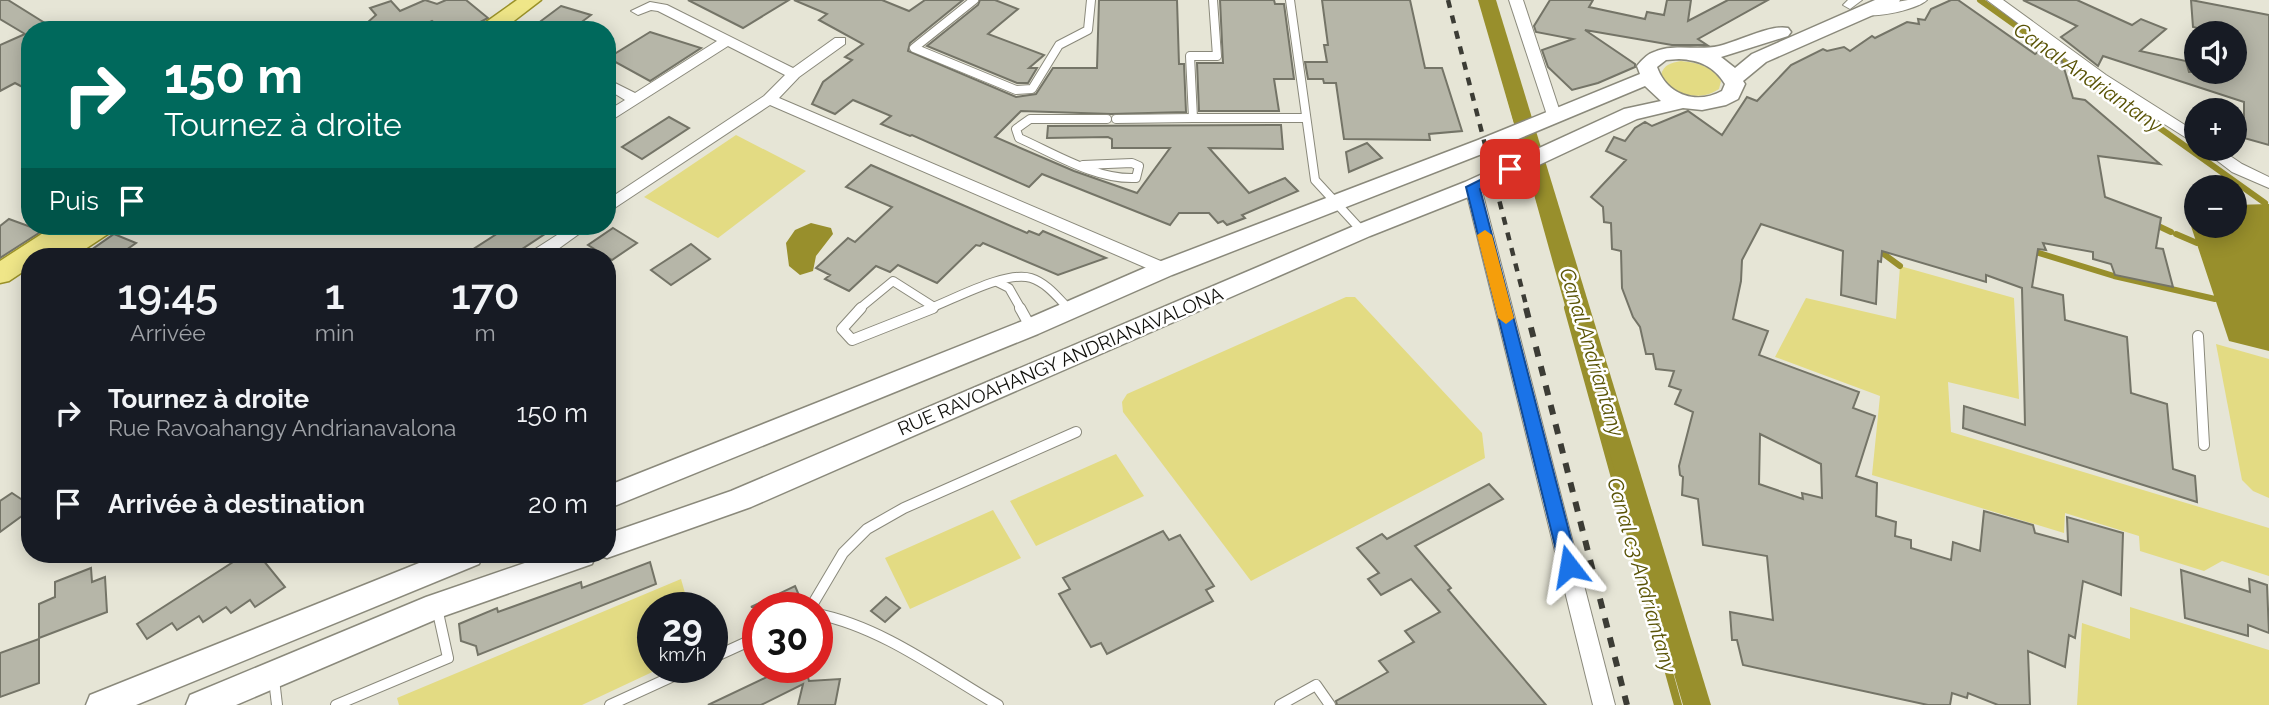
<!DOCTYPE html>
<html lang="fr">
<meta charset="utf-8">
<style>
body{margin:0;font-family:Raleway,sans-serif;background:#20242c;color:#f1f3f6;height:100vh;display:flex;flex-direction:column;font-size:26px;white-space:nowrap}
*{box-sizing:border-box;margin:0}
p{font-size:23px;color:#9ea1a6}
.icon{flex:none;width:38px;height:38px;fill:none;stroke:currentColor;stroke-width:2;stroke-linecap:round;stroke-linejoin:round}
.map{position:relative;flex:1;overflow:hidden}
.panel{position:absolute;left:21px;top:248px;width:595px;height:315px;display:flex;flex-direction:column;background:#171b24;border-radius:28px;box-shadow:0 4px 18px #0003}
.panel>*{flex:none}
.guide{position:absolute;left:21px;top:21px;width:595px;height:214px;border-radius:28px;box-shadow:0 4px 18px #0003;background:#00695c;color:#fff;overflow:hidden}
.fabs{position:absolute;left:2184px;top:21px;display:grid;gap:14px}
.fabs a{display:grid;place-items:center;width:63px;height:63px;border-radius:50%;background:#171b24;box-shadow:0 4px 18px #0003;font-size:35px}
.speed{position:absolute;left:637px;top:592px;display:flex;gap:14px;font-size:35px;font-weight:700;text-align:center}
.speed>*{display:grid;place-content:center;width:91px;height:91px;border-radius:50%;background:#171b24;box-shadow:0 4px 18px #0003;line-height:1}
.speed small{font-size:18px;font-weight:400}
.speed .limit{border:10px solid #d22;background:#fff;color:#111}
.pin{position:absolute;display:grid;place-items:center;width:60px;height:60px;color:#fff;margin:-30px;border-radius:14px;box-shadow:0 4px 10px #0006}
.me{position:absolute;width:77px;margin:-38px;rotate:346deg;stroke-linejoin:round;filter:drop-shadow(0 0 5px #0008)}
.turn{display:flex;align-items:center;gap:24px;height:147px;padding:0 28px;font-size:32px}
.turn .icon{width:91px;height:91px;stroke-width:2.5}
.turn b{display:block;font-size:49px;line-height:60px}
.then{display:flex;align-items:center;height:66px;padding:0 28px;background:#0003;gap:14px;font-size:26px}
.eta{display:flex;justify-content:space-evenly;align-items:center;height:119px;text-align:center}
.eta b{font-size:42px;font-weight:600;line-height:49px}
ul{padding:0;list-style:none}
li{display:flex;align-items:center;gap:21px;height:91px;padding:0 28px}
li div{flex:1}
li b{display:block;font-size:26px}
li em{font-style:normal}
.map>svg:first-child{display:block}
.green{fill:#e3db83}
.water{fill:#988f2c}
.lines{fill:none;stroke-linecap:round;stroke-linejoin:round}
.stream-far1{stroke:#988f2c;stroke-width:6}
.stream{stroke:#988f2c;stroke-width:8}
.canal{fill:#988f2c;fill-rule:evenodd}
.building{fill:#b6b6a8;stroke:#747467;stroke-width:2;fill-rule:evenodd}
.service-far1-casing{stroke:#8a897b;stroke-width:10}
.service-casing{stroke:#8a897b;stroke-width:12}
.minor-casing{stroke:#8a897b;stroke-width:2}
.secondary-casing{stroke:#8a897b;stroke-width:3}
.primary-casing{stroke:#9a9128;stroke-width:3}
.service-far1{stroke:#fff;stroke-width:8}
.service{stroke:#fff;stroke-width:10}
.minor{fill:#fff;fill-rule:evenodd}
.secondary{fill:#fff;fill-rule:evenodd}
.primary{fill:#efe688;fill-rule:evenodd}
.rail-far1{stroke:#3c3c35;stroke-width:4.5;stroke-dasharray:8 8;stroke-linecap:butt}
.rail{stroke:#3c3c35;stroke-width:6;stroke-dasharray:10 10;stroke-linecap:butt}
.route{fill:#1a73e8;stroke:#114b97;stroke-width:2}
.slow{fill:#f59e0b}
.labels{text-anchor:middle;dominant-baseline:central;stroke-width:5;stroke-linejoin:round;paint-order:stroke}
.street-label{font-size:19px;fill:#10100b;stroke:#fff}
.water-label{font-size:21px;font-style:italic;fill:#595306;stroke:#fff}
</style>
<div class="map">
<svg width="2269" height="705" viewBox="0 0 2269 705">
<rect width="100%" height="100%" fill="#e6e5d6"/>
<!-- green -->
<g class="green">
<path d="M1681 61C1698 63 1712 66 1721 81L1719 89C1700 102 1672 96 1661 75 1664 64 1671 63 1681 61Z"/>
<path d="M736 135 806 171 718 238 644 197Z"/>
<path d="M1900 266 2014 298 2019 399 1948 382 1951 432 2269 528V576L2222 561 2204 571 2140 551 2139 536 2065 513 2064 533 1872 475 1880 396 1775 357 1806 298 1896 319Z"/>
<path d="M1346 297H1355L1482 433 1485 458 1251 581 1123 412 1122 402 1127 394Z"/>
<path d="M2216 344 2269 359V498L2253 491 2242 480Z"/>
<path d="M1116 454 1144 496 1036 546 1010 501Z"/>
<path d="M993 510 1021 558 910 609 885 558Z"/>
<path d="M681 579 689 607H653V667H663L582 705H399L397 698Z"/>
<path d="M2130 607 2269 650V705H2077L2082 623 2130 639Z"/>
</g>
<!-- water -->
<g class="water">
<path d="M2269 204V351L2229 341 2185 208 2196 207V226H2235V205Z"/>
<path d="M811 223 831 228 833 234 816 256 813 271 800 275 789 266 786 243 795 230Z"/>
</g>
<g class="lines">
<!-- stream-far1 -->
<g class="stream-far1">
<path d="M1483 0 1569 309"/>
<path d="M1980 0 2265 203"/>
<path d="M2152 223 2171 232"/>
<path d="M2176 234 2197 243"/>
<path d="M1877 249 1900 266"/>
<path d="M2029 250 2114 276 2215 299"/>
</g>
<!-- stream -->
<path class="stream" d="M1568 308 1678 705"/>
<!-- canal -->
<path class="canal" d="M1478 0H1496L1711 705H1683Z"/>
</g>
<!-- building -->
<g class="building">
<path d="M0 0H8L56 30H30V91L15 83 0 91V45L25 34 0 19Z"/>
<path d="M425 0 437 4 446 0H466L488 18 465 30H444L432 21 414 30H359L376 15 370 8 391 1 400 11Z"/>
<path d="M688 0H789L743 28Z"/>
<path d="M794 0H882L909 11 925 0H963L910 43 908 51 1016 97 1036 94 1053 68H1097L1099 0H1177L1179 64H1184L1186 112 1111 114 1021 111 995 137 1074 171 1137 193 1170 148H1112V139L1108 137 1047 138 1048 126 1281 125 1283 149 1209 148 1249 193 1285 178 1298 191 1242 215 1245 218 1227 225 1223 221 1218 223 1209 213H1179L1170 225 1042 174 1029 187 912 135 910 136 881 124 891 116 853 100 835 114 812 104 823 82 852 60 845 57 863 44 819 20 827 14Z"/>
<path d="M980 0H995L1018 9 988 34 1044 55 1029 68H1037L1028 83H1017L927 46 978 5Z"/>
<path d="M1220 0H1274L1275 4H1284L1294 79H1274L1279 111H1199L1197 63H1223Z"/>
<path d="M1322 0H1410L1425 68H1442L1462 131 1429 134 1430 140 1344 139 1336 83H1324L1323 79H1308L1305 62H1327L1324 45H1328Z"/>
<path d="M1550 0H1593L1589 7 1645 19 1647 12 1664 15 1667 0H1691L1688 21 1728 0H1768L1698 39 1707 45H1672L1585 30 1635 64V67L1598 83 1572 90 1548 67 1542 50 1573 39 1536 32 1534 26Z"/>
<path d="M1951 0H1958L2035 54 2046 47 2061 58 2073 98 2085 100 2160 164 2098 156 2105 197 2161 218 2156 248 2163 249 2173 287 2115 275 2111 264 2093 259V252L2043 243 2046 250 2038 249 2032 287 2063 295 2065 320 2127 337 2131 393 2167 404 2173 469 2195 476 2197 502 1963 428 1964 406 2025 425 2022 288 1986 275V282L1882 251 1881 262 1878 261 1876 304 1841 295 1843 251 1761 224 1742 260 1741 281 1733 319 1768 331 1759 355 1859 392 1853 408 1875 416 1856 476 1877 483 1876 516 1896 522 1895 536 1911 540V548L1951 560 1953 542 1980 551 1984 511 2033 525 2035 533 2068 542 2067 517 2123 533 2121 595 2083 581 2075 638 2069 635 2065 667 2028 651 2030 705H1998L1968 693 1967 698 1952 693 1950 705H1928L1743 665 1737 640H1732L1730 612 1773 620 1767 556 1703 545 1698 499 1682 495 1683 477 1680 475 1679 466 1693 412 1675 404 1681 390 1669 386 1674 371 1656 369 1653 354H1646L1640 327 1633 317 1622 288 1621 251 1612 249 1611 223 1604 222 1603 207 1591 197 1626 160 1606 151 1614 137 1625 141 1635 128 1645 122 1652 126 1688 111 1722 135 1747 97 1757 101 1791 65 1823 49 1827 51 1844 47 1850 51 1872 36 1875 38 1907 22 1919 24 1918 19 1925 20 1931 9ZM1760 434 1821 464 1822 498 1802 493 1803 499 1759 484Z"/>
<path d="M2023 0H2077L2132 25 2141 19 2166 29 2140 51 2186 61 2189 72H2235V33H2218L2193 27 2191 0 2269 15V145L2244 138V102L2103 56 2098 66 2061 37 2077 26Z"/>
<path d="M561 6 591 15 571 30H529Z"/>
<path d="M650 32 701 48 650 81 608 58Z"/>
<path d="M669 117 689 128 642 159 622 147Z"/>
<path d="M1367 143 1382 158 1349 172 1346 152Z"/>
<path d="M871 165 1027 233 1029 231 1039 235 1043 231 1106 258 1058 275 983 243 980 246 976 245 937 283 898 265 890 272 876 266 849 291 825 279 830 275 816 268 848 238 855 242 892 207 846 187Z"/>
<path d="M9 219 42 231 0 258V226Z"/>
<path d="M509 226H557L510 257H461Z"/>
<path d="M613 228 637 243 612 260 588 245Z"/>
<path d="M114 234 136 243 116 257H81Z"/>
<path d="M691 244 710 259 671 285 651 270Z"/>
<path d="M1489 484 1503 499 1415 546 1451 588 1448 590 1546 705H1337L1336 701 1388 672 1379 661 1414 642 1405 631 1440 612 1411 579 1381 595 1368 579 1379 573 1357 548 1382 534 1387 539Z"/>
<path d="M12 493 30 505V510L0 532V501Z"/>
<path d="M1163 531 1169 540 1180 535 1214 586 1206 590 1213 601 1107 654 1101 643 1091 647 1059 594 1070 589 1063 578Z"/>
<path d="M244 555H259L285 587 255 607 250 600 231 613 226 607 203 622 199 616 177 630 172 623 147 639 137 624Z"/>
<path d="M650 562 656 584 478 655 476 646 461 641 459 624 497 608 498 612 581 582 582 588Z"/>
<path d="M91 568 92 582 105 577 107 612 39 638V604L55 597V582Z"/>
<path d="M2181 570 2250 592 2249 579 2267 585 2269 633 2248 625V636L2185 618Z"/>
<path d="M795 586 804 607H751Z"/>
<path d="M886 597 900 608 885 622 871 611Z"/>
<path d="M39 639V683L0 697V653Z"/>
<path d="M788 667H805L809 681 840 679 835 705H798L803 684 761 705H708Z"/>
</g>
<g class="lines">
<defs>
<g id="service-far1">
<path d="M974 0 914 48 1016 90 1032 89 1059 45 1088 30 1091 0"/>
<path d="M1213 0 1217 56H1190L1193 118H1305"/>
<path d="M1290 0 1315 180 1362 231"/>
<path d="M1116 119 1193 118"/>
<path d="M1083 165 1132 163 1139 166 1136 178C1096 180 1055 154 1019 138L1016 129 1030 119H1107"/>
<path d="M997 282 1009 288 1021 309"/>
<path d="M859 309 893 281 934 307"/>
<path d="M928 309C953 300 1006 270 1031 278 1047 283 1058 298 1069 309"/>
</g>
<g id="service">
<path d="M861 308 842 329 852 340 933 308"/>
<path d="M1020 308 1031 328"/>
<path d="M1067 308 1070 311"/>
<path d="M2198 336 2204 445"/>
<path d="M811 607 843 553 867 529 904 508 1076 432"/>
<path d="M817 614C882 627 941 672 998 705"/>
<path d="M712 658 758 637"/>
<path d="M274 679 277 705"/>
<path d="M336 705 448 658 437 608"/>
<path d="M610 705 693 667"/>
<path d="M1280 705 1316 685 1330 705"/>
</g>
<g id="minor">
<path d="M1509 0H1523L1561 115 1559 118H1549L1547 115Z"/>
<path d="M1848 0H1862L1850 9 1843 5Z"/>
<path d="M1908 0H1927C1916 10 1868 21 1856 12L1863 8Z"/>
<path d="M1987 0H2003L2106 75 2196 132V144L2096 81Z"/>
<path d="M650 2 667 5 793 68 835 38H845V44L799 77 779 98 1170 265 1172 269 1164 275 1158 273 770 105 607 213V200L764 96 785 75 728 46 607 123V111L625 100 607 89V79L635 93 717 41 658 11 651 10 638 15 631 11Z"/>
<path d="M2202 149H2220L2242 164 2269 177V188L2232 172Z"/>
<path d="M1473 182 1481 187 1615 705H1593L1465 187Z"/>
<path d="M571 226H590L547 257H527L529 253Z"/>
</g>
<g id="secondary">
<path d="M1875 0H1900L1898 4 1766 62 1743 81 1745 84 1738 99 1726 105 1702 110 1683 108 1637 119 1481 192 1370 236 751 507 607 558 598 555H607V534L731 491 1354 226 1465 182 1624 109 1661 101 1645 86 1492 150 1172 275 1038 334 607 509V486L1020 322 1156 263 1478 140 1640 74 1637 66C1641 61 1647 54 1654 52 1674 43 1697 51 1719 46 1737 42 1771 24 1788 28L1791 32 1788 36 1721 57 1735 68 1752 54ZM1679 59C1699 60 1714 66 1725 84L1722 91C1696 105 1667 95 1657 67L1666 60Z"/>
<path d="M439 555H483L479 564 136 705H86L90 695Z"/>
<path d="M548 555H596L592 564 444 616 236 705H186L190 695 426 597Z"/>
</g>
<g id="primary">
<path d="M517 0H541L502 30H475Z"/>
<path d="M54 226H115L111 232 73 257H30V267L9 281 0 283V261Z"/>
</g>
</defs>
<!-- service-far1 casing -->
<use href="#service-far1" class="service-far1-casing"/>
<!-- service casing -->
<use href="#service" class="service-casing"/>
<!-- minor casing -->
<use href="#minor" class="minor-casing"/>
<!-- secondary casing -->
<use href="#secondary" class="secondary-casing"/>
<!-- primary casing -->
<use href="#primary" class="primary-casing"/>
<!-- service-far1 -->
<use href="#service-far1" class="service-far1"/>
<!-- service -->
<use href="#service" class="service"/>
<!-- minor -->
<use href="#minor" class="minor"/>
<!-- secondary -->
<use href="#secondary" class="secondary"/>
<!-- primary -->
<use href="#primary" class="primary"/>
<!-- rail-far1 -->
<path class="rail-far1" d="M1448 0 1527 309"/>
<!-- rail -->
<path class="rail" d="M1526 308 1627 705"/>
</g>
<!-- route -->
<path class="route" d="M1510 165 1514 166V173L1480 189 1578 566 1576 571 1569 574 1563 571 1560 566 1466 187Z"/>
<!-- slow -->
<path class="slow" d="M1485 230 1492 235 1514 318 1506 324 1498 318 1477 235Z"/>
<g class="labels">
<!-- street labels -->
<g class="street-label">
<text transform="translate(1060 361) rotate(-23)">RUE RAVOAHANGY ANDRIANAVALONA</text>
</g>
<!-- water labels -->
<g class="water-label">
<text transform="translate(2088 77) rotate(35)">Canal Andriantany</text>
<text transform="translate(1592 352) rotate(73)">Canal Andriantany</text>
<text transform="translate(1642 575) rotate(74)">Canal c3 Andriantany</text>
</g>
</g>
</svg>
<div class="fabs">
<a><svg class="icon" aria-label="sound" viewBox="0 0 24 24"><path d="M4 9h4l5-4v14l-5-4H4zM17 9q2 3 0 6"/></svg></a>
<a>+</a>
<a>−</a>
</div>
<div class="speed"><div>29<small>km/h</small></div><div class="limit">30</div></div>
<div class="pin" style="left:1510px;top:169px;background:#d93025"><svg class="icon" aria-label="arrive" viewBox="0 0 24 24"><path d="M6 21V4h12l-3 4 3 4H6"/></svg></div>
<svg class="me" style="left:1569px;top:566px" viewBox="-20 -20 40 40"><path d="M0-17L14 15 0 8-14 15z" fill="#1a73e8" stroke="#fff" stroke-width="4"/></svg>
<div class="guide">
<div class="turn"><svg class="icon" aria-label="right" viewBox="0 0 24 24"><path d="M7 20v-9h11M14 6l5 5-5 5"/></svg><div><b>150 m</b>Tournez à droite</div></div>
<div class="then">Puis<svg class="icon" aria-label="arrive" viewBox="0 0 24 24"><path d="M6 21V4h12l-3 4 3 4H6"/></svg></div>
</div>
<section class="panel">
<div class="eta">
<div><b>19:45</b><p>Arrivée</p></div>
<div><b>1</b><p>min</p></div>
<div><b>170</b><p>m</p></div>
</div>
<ul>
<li><svg class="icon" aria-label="right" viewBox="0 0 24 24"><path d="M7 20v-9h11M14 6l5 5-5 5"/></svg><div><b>Tournez à droite</b><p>Rue Ravoahangy Andrianavalona</p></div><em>150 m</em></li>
<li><svg class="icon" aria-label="arrive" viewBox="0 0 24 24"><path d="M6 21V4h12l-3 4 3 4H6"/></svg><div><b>Arrivée à destination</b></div><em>20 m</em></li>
</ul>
</section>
</div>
